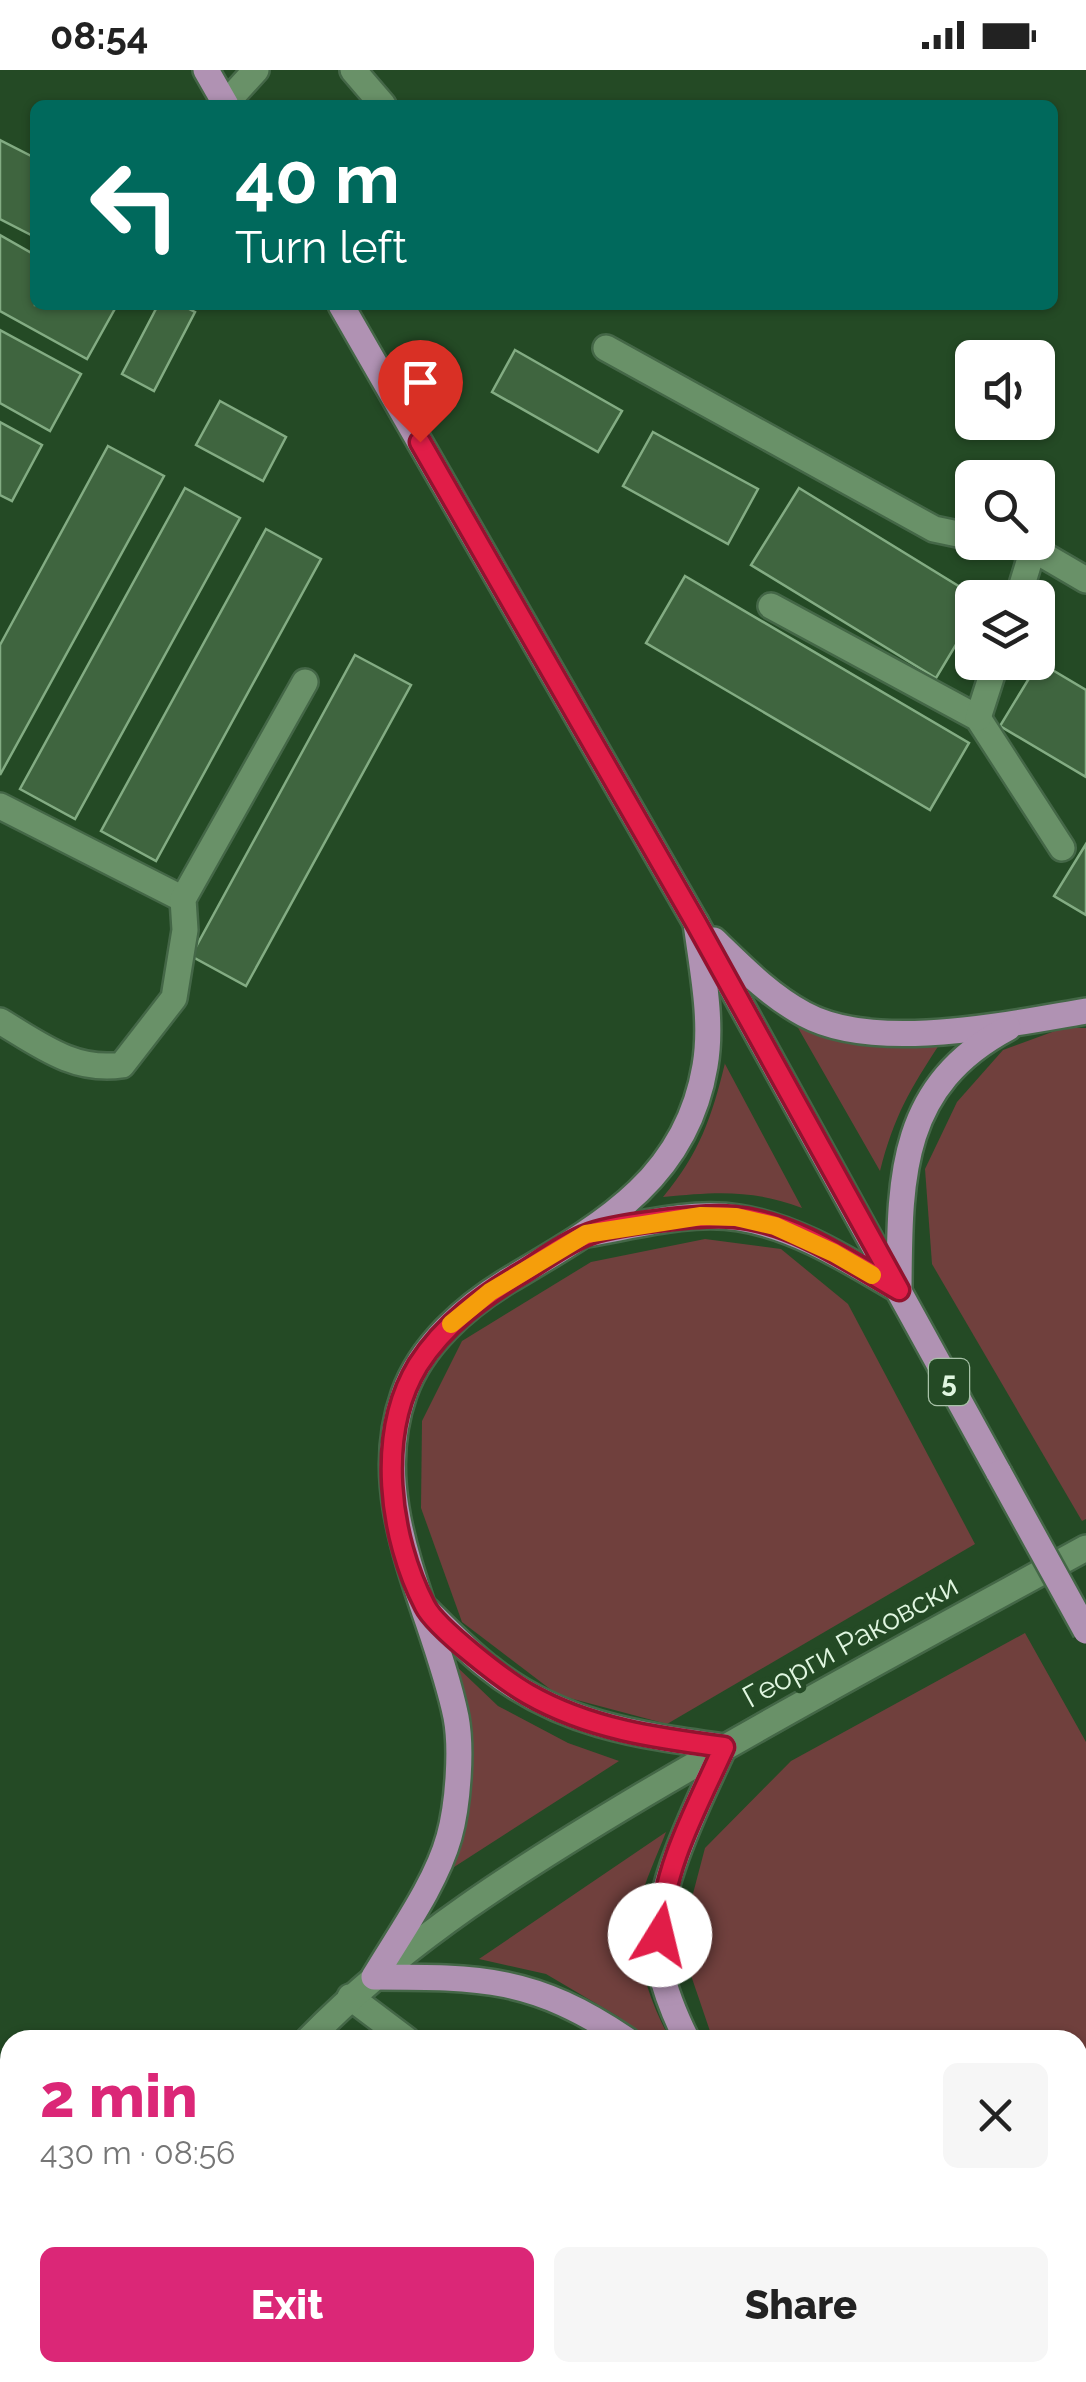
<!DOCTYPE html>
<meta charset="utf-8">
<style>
body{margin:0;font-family:Raleway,sans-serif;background:#f6f6f6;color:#222;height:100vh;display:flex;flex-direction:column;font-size:38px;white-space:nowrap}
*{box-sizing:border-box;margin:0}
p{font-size:32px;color:#767676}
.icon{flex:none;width:55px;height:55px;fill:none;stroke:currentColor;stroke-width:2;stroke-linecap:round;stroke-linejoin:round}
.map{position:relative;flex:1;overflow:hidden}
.side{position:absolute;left:0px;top:1960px;width:1088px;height:352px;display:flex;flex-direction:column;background:#fff;border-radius:30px 30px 0 0;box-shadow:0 2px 8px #0004}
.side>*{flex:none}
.hud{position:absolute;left:30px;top:30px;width:1028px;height:210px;border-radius:15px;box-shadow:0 2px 8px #0004;background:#00695c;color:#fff;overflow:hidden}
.controls{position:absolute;left:955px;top:270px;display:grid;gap:20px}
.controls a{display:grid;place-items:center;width:100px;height:100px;border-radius:15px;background:#fff;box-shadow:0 2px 8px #0004;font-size:50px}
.pin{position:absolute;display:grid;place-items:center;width:85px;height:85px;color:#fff;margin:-102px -42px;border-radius:50% 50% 50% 0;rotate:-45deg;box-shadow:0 0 10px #0007}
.pin .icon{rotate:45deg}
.me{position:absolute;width:110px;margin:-55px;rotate:9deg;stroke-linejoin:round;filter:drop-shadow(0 0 8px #0008)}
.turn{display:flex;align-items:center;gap:35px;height:210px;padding:0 40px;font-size:45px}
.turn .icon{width:130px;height:130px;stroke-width:2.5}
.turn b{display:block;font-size:70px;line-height:85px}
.round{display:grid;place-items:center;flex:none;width:105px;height:105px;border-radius:15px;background:#f6f6f6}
.summary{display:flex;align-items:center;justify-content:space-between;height:170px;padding:0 40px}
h1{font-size:60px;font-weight:800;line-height:75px;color:#db2777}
.action{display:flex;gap:20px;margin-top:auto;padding:20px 40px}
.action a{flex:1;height:115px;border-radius:15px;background:#db2777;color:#fff;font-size:40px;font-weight:800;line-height:115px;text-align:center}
.action a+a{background:#f6f6f6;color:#222}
.status{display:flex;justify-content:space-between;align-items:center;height:70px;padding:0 50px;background:#fff;direction:ltr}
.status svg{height:28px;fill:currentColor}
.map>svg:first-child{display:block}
.green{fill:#70403d}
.building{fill:#3f653f;stroke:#83ac83;stroke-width:2.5}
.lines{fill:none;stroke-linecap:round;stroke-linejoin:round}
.minor-casing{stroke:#446747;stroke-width:30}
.major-casing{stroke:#446747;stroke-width:30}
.minor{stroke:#699168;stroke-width:25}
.major{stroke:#b092b3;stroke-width:25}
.major-bridge-casing{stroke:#446747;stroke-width:30;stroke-linecap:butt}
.major-bridge{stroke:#b092b3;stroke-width:25}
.route-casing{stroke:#92132f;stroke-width:25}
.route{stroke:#e11d48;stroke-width:18}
.slow{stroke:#f59e0b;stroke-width:18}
.labels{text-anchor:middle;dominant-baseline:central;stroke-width:10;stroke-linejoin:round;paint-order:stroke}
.shield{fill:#244a25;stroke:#a8c2a8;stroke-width:2.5}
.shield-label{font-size:28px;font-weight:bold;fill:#e0f6e0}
.street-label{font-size:30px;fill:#e0f6e0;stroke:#244a25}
</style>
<div class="status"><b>08:54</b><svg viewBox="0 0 49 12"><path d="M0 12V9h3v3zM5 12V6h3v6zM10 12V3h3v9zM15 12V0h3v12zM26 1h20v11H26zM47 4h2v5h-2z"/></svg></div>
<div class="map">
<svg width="1086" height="2312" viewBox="0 0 1086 2312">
<rect width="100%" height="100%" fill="#244a25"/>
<!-- green -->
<g class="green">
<path d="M797 956C853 975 883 976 941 972 910 1019 894 1046 880 1101Z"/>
<path d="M1063 958H1086V1449L1082 1451 932 1194 925 1099 957 1032 1003 980Z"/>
<path d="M725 993V994L802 1138C751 1119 716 1122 663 1127 699 1084 712 1047 725 993Z"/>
<path d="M705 1169 781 1179 848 1234 975 1474 667 1654 558 1625 462 1552 421 1438 422 1351 462 1271 591 1192Z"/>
<path d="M1025 1563 1086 1672V2071L1078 2075V1970H713L680 1873 705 1778 791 1691Z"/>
<path d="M455 1595 498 1636 568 1673 619 1691 451 1799 469 1740 468 1667Z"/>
<path d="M666 1762C657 1786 645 1810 639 1835 629 1873 651 1937 671 1970H647L619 1947 546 1904 479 1889Z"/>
</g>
<!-- building -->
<g class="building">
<path d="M0 70 35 88V167L0 149Z"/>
<path d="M0 165 35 185V235H117L87 289 0 241Z"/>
<path d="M158 235H181L195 242 154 321 122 304Z"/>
<path d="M0 260 81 304 50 361 0 333Z"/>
<path d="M515 280 622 341 598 382 492 322Z"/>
<path d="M220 331 286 367 263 411 196 375Z"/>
<path d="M0 352 42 375 12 431 0 425Z"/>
<path d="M653 362 758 419 728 474 623 416Z"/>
<path d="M108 376 164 406 0 705V575Z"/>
<path d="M185 418 240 448 75 749 20 719Z"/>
<path d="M799 418 978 528H972V548L936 608 751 495Z"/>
<path d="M266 459 321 489 156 791 101 761Z"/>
<path d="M685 506 969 673 930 740 646 573Z"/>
<path d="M355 585 411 615 246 916 191 886Z"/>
<path d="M1039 592 1086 620V707L1000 656Z"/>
<path d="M1086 774V845L1054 826Z"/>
<path d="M0 2115 10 2124 0 2138Z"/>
<path d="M279 2302H328L320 2312H290Z"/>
</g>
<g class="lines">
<defs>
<g id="minor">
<path d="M353 0 383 35"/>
<path d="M225 34 256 0"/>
<path d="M606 278 934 459 972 467"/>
<path d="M1000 472 1033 479 1086 510"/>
<path d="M1018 528 1033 479"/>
<path d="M771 536 978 648 1062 778"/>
<path d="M978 648 996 592"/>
<path d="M0 736 183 829"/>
<path d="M0 951C40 975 74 1002 122 995L174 928 185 860 183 829 305 612"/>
<path d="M350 1927 407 1970"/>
<path d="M308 1970C405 1870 524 1796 643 1725 789 1639 938 1559 1086 1478"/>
<path d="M736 2302 745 2312"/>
<path d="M11 2312 19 2302"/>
</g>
<g id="major">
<path d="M206 0 226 35"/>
<path d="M341 235 696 853 999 1403"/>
<path d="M714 870C742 897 769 925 804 944 875 983 1008 954 1086 941"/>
<path d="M587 1164C635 1156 690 1140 739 1148 797 1157 849 1191 899 1220"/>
<path d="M899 1216C900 1107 899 1016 1008 958"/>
<path d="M426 1539C446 1559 466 1580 488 1597 558 1654 638 1665 724 1677 698 1733 645 1836 660 1897 665 1921 676 1948 687 1970"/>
<path d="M627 1970C534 1907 482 1907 374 1907 399 1865 436 1814 449 1767 458 1735 462 1679 456 1647 434 1540 365 1435 404 1324 421 1275 466 1236 509 1210 600 1156 686 1110 705 996 713 950 702 899 696 853"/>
<path d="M1078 2116 1086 2114"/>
</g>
</defs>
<!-- minor casing -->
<use href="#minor" class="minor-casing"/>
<!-- major casing -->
<use href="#major" class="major-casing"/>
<!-- minor -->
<use href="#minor" class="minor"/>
<!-- major -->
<use href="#major" class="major"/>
<defs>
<path id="major-bridge" d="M999 1403 1086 1561"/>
</defs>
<!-- major-bridge casing -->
<use href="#major-bridge" class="major-bridge-casing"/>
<!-- major-bridge -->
<use href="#major-bridge" class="major-bridge"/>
</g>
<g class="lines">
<defs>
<path id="route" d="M420 372 696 853 899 1220C849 1191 793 1152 734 1147 704 1144 610 1154 584 1166 563 1175 544 1189 525 1201 484 1225 444 1254 418 1295 376 1364 389 1467 425 1536 436 1558 505 1611 528 1624 589 1659 656 1668 724 1677 697 1737 662 1799 660 1865"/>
</defs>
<!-- route casing -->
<use href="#route" class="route-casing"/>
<!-- route -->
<use href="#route" class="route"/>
<!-- slow -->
<path class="slow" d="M451 1254 490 1222 586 1164 701 1146 736 1147 775 1156 834 1183 872 1205"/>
</g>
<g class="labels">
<!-- shield labels -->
<rect class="shield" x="929" y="1289" width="40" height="46" rx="8"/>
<g class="shield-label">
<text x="949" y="1312">5</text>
</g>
<!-- street labels -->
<g class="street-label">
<text transform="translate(850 1571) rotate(-29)">Георги Раковски</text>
</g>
</g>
</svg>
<div class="controls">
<a><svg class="icon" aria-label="sound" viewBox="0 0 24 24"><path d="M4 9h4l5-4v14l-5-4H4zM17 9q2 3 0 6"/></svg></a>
<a><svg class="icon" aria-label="search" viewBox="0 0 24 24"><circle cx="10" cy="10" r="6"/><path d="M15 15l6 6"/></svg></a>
<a><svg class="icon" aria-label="layers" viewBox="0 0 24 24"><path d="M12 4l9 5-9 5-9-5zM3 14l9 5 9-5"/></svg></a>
</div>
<div class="pin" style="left:420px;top:372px;background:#d93025"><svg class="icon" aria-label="arrive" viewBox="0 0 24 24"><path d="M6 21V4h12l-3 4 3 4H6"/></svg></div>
<svg class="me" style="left:660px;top:1865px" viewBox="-20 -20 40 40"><circle r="19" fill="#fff"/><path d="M0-13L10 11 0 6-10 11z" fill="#e11d48"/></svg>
<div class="hud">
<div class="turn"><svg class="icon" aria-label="left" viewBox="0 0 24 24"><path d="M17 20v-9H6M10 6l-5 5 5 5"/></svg><div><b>40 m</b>Turn left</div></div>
</div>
<section class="side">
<div class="summary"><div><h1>2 min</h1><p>430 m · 08:56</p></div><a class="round"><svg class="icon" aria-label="close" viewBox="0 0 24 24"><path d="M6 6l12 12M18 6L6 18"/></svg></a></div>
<div class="action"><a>Exit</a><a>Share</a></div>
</section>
</div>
